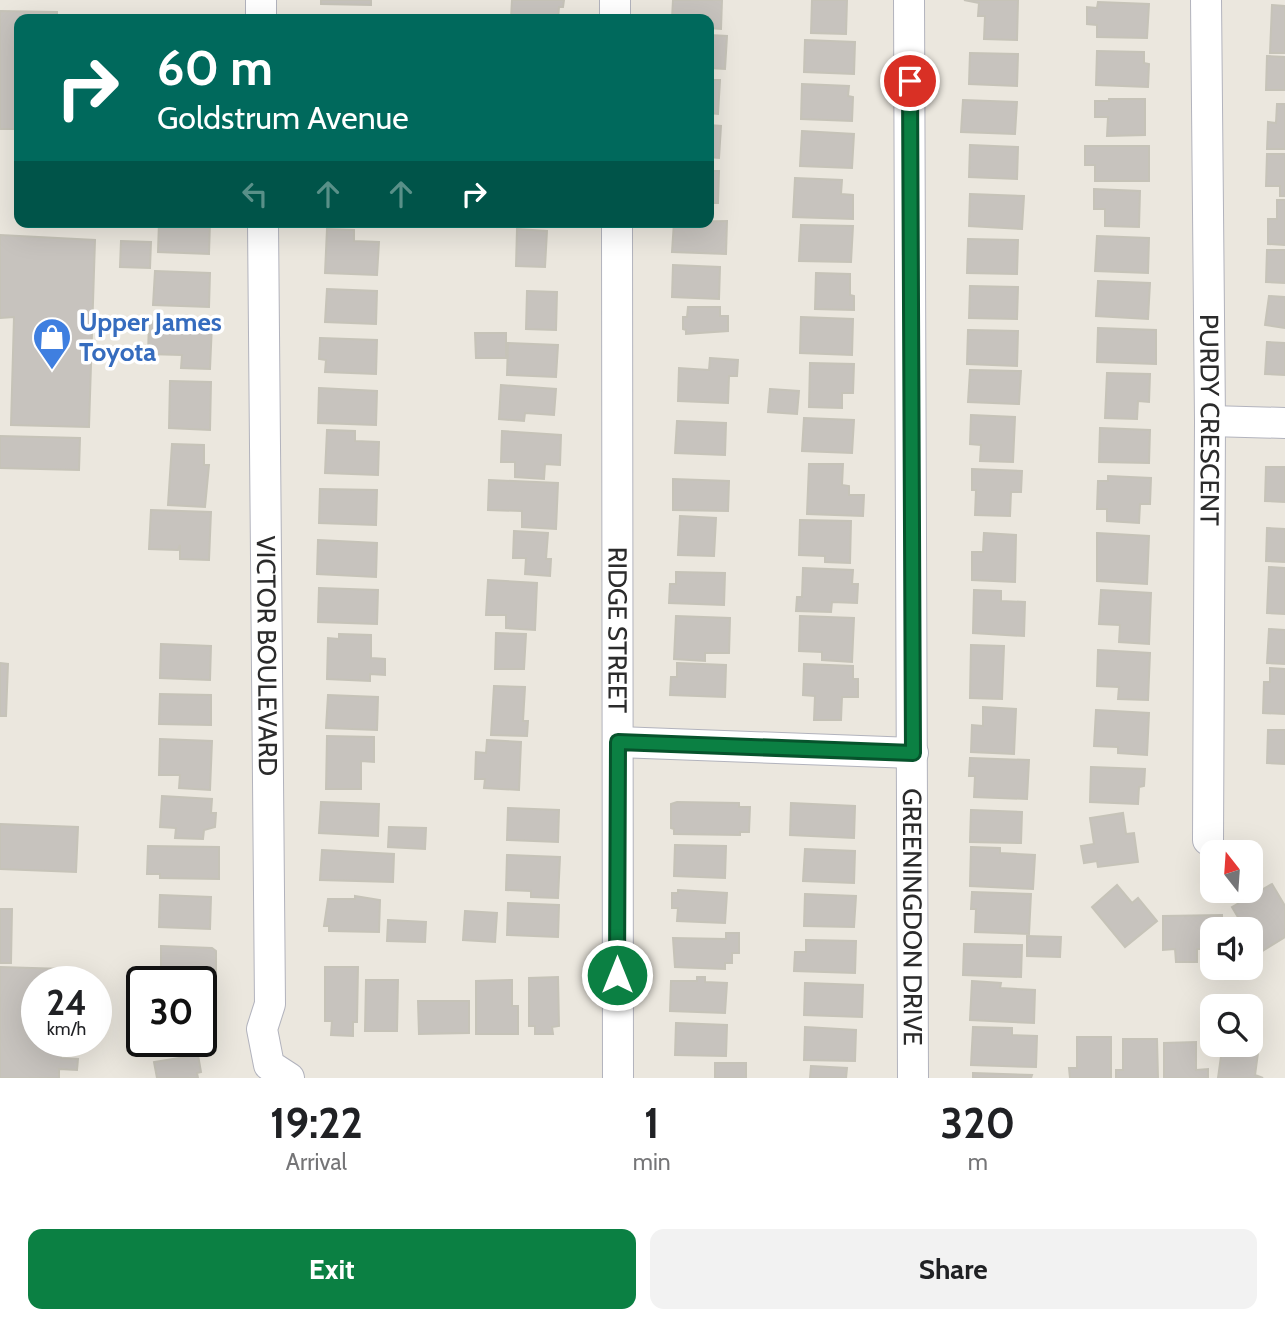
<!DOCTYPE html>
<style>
body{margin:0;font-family:Cabin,sans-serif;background:#f2f2f2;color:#202124;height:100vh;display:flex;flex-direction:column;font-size:26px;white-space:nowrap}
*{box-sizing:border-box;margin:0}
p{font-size:23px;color:#757577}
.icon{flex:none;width:38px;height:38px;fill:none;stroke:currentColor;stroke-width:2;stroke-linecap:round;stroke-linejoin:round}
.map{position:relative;height:1078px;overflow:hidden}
.details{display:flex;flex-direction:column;background:#fff;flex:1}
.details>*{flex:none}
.top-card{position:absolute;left:14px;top:14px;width:700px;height:214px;border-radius:14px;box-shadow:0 7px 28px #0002;background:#00695c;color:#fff;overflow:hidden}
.needle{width:46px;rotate:343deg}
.tools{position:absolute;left:1200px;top:840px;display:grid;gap:14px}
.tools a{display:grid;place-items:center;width:63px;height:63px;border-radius:14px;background:#fff;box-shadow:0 7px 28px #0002;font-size:35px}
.speed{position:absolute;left:21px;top:966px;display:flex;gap:14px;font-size:35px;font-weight:700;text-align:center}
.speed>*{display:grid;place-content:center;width:91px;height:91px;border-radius:50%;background:#fff;box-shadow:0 7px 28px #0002;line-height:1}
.speed small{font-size:18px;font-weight:400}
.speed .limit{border:4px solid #111;border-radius:10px;background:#fff;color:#111}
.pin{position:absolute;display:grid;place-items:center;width:60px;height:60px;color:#fff;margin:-30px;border:4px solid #fff;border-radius:50%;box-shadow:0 2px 7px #0007}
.me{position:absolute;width:77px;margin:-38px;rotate:0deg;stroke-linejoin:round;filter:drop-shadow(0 0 5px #0008)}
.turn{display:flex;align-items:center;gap:24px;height:147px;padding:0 28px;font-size:32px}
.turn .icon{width:91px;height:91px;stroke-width:2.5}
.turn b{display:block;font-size:49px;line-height:60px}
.lanes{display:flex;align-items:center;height:66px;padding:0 28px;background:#0003;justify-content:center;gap:35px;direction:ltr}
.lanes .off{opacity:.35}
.eta{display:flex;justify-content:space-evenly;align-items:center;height:119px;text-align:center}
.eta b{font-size:42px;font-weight:800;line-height:49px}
.action{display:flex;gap:14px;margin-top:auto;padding:14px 28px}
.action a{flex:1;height:80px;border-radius:14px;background:#0b8043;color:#fff;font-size:28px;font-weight:800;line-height:80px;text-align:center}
.action a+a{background:#f2f2f2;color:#202124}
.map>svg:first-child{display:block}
.building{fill:#c7c3be;stroke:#c6c3b8;stroke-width:2}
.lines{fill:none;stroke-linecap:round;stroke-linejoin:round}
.street-casing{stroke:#b2b3bd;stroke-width:32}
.street{stroke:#fff;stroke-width:30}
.route-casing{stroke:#07532c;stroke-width:18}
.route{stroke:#0b8043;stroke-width:12}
.labels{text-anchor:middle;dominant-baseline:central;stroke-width:7;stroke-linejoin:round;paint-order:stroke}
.shop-label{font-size:26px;font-weight:bold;fill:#366cbe;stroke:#fff;text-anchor:start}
.street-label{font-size:26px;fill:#2b2b2b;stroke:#fff}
</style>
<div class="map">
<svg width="1285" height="1078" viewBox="0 0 1285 1078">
<rect width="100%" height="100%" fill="#ebe7de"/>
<!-- building -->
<g class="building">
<path d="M321 0H371V5L321 4Z"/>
<path d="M512 0H564L563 7H559L558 19H511Z"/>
<path d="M673 0H722L721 29 709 28V19H672Z"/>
<path d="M812 0H847L846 34 811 33Z"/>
<path d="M964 0H1018L1017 40 984 39 985 16H978L979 3Z"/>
<path d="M1098 2 1149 4 1147 38 1097 37V25L1087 24V7L1097 8Z"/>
<path d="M1272 5 1285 6V53H1270Z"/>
<path d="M0 11 57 12V19H19V129H0Z"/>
<path d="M709 35 727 36 725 69 709 68Z"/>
<path d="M805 40 855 42 854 74 804 72Z"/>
<path d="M1097 51 1144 52V63L1149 64 1148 87 1096 85Z"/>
<path d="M970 53 1018 54 1017 86 969 84Z"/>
<path d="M1267 56 1285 57V90H1266Z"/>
<path d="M709 80H720L718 114 709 113Z"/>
<path d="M802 84 849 86 848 96 853 97 852 121 801 119Z"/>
<path d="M1109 99H1145V135L1107 136 1108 117H1095V101H1109Z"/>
<path d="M963 100 1017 102 1015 134 961 132Z"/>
<path d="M1277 104H1285V149H1267L1268 122 1276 123Z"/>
<path d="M709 125 721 126 719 158 709 157Z"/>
<path d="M802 131 854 134 852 168 800 166Z"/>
<path d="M970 145 1018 147 1017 179 969 177Z"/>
<path d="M1085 146H1149V181H1095V165H1085Z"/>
<path d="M1267 154H1285V196H1280V186H1266Z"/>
<path d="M709 171H719L718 203H709Z"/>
<path d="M795 178 842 180 841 194 853 195V219L793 217Z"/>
<path d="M1094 189 1140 191 1139 227 1105 226V209H1094Z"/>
<path d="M970 194 1024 196 1022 229 969 226Z"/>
<path d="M1277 200H1285V245L1268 244V219H1277Z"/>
<path d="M727 221 726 254 672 252 674 222Z"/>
<path d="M159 222H210L209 254 158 252Z"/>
<path d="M801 225 853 226 851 262 799 261Z"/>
<path d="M327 229 354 230V241L379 242 377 275 325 273Z"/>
<path d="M517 229 547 231 545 267 516 266Z"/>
<path d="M0 235 95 240 89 427 11 425 14 317 0 318Z"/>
<path d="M1097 236 1149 238 1148 273 1095 271Z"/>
<path d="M968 239 1018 240 1017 274 967 273Z"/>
<path d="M121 241 151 242 150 268 120 267Z"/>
<path d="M1267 250H1285V283L1266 282Z"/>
<path d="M673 265 720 267 719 299 672 297Z"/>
<path d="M155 271 210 273 209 307 153 305Z"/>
<path d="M816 273 850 274V295L854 296V310L815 309Z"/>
<path d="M1098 281 1150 283 1148 319 1096 316Z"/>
<path d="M970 286 1018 287 1017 319 969 318Z"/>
<path d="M327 289 377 291 376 324 325 322Z"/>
<path d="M527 291 557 292 556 330 526 329Z"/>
<path d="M1269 296 1285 297V328L1265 325Z"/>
<path d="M688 307H720V316H728V331L686 334V330L683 329V317H687Z"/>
<path d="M801 317 853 319 852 355 800 353Z"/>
<path d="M149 321 212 324 210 369 181 368 182 355 148 354Z"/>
<path d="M1098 328 1156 330V364L1097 362Z"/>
<path d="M968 330 1018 331 1017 366 967 364Z"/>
<path d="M475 333H506V358H476Z"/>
<path d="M320 338 377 340 376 374 325 372 326 360 319 359Z"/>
<path d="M1267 342 1285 343V375L1265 374Z"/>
<path d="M508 343 558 345 556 377 507 375Z"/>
<path d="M710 358 738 360 737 376H729L728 403 678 401 679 368 709 370Z"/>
<path d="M810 363 854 364 853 393H842V408L809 407Z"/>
<path d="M970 370 1021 371 1019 404 968 402Z"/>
<path d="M1107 373 1150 374 1149 402 1138 401 1137 419 1105 418Z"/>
<path d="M170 381 211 382 210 430 169 428Z"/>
<path d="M501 385 556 389 554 415 525 413 524 421 499 419Z"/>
<path d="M319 388 377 391 376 425 318 423Z"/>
<path d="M770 389 799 391 797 414 768 412Z"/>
<path d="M971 415 1015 417 1013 462 980 461 981 445 970 444Z"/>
<path d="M804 418 854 420 852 453 802 451Z"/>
<path d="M677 421 726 423 725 455 675 453Z"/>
<path d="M1100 428 1150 430 1149 463 1099 462Z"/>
<path d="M327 430 355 431V441L379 442 378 475 325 473Z"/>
<path d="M502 431 561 435 560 465 545 464 544 479 515 477V462H501Z"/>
<path d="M0 436 80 438 79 470 0 468Z"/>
<path d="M172 444 204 445V465H209L205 507 168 505Z"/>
<path d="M809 464H843L842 485 849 486V495H864L863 516 807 514Z"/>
<path d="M1266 467H1285V502L1265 501Z"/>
<path d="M972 469 1022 471 1021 492H1011L1010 516 975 515 976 490H972Z"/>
<path d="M1108 476 1151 478 1150 504H1140L1139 523 1107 521V509H1097L1098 481H1108Z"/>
<path d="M673 479 729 481 728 511 673 510Z"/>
<path d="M489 480 558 483 556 529 522 527V511L488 510Z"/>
<path d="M320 489 377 490 376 525 319 523Z"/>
<path d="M151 510 211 512 209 560 180 559V545L178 550 149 549Z"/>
<path d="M680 516 716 518 714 556 678 555Z"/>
<path d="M800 520 851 521 850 563 825 562V556L799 555Z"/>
<path d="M1267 528 1285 529V562L1266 561Z"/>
<path d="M514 531 548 533 546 559H551L550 576 525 574 526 558H513Z"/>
<path d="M984 533 1016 535 1015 582 972 580V552H983Z"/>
<path d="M1097 533 1149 536 1147 584 1097 581Z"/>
<path d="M318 540 377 543 376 577 317 574Z"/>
<path d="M1269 567 1285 568V614L1267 613Z"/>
<path d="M803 568 853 570 852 584H858L857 603 832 602 831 612 796 611 797 597H802Z"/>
<path d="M676 572 725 573 724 605 669 603 670 584H676Z"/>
<path d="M488 580 537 583 535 630 506 628V615H486Z"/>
<path d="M319 588 378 590 377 624 318 622Z"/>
<path d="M974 590 1001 591V601L1025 602 1024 636 973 633Z"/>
<path d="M1101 590 1151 593 1149 644 1119 642 1120 625 1099 624Z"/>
<path d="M676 616 730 618 729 653H705V661L674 659Z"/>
<path d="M800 616 854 618 852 662 822 660V652L799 651Z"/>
<path d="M1269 629 1285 630V664L1267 663Z"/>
<path d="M496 633 526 634 524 669H495Z"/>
<path d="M339 634 371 635V658L385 659V675L370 674V681L327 679 328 638 339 639Z"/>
<path d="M161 644 211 646 210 680 160 678Z"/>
<path d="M971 645 1004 646 1002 699 970 698Z"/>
<path d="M1098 650 1150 653 1148 700 1118 699 1119 687 1097 686Z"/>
<path d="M0 663 8 664 6 716H0Z"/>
<path d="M677 663 726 665 725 697 670 695 671 677H677Z"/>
<path d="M804 664 853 666V679H858V697H842L841 720H814L815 696 803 695Z"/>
<path d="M1270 668 1285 669V714L1263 713 1264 682H1270Z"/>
<path d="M494 686 525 687 523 721H528L527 736 491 735Z"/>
<path d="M160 694 211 695V725L159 724Z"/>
<path d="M328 695 378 697 377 730 326 728Z"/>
<path d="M983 707 1016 709 1014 754 971 752 972 725 983 726Z"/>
<path d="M1096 710 1149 713 1147 755 1118 753V747L1094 746Z"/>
<path d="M1268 730H1285V764L1267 763Z"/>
<path d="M327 736 374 737V762L361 761V789H326Z"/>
<path d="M160 739 212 741 210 790 179 788 180 775H159Z"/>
<path d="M487 740 521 742 519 790 484 788 485 779H475L476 752 486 753Z"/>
<path d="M970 758 1029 760 1027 799 974 797 975 776H969Z"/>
<path d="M1091 767 1145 769 1144 786 1139 787 1138 804 1090 802Z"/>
<path d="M162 796 212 799 211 813H216L215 827 204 830 203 839 175 838 176 828 160 827Z"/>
<path d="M321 802 379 804 378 836 319 833Z"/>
<path d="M677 802 739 803V807H750L749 832H740V835L674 834V829L671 828V804Z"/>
<path d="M791 803 855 806 854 838 790 835Z"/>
<path d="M508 808 559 810 558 842 507 840Z"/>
<path d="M971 810 1022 812 1021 843 970 842Z"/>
<path d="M1123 813 1126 834 1134 833 1138 862 1098 867 1097 861 1084 863 1081 846 1094 844 1090 818Z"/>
<path d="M0 824 78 827 76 872 0 869Z"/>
<path d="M389 827 426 828 425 849 388 847Z"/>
<path d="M675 845 726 846 725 878 674 876Z"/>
<path d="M148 846 219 847V879L160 878V874H147Z"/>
<path d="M971 847 1000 848V853L1035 855 1033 889 970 886Z"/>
<path d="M805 849 855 851 854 883 803 881Z"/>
<path d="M322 850 394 854 393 882 320 880Z"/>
<path d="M507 855 560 857 558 898 531 897V891L506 890Z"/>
<path d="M1272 884 1285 906V937L1259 953 1251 940V929H1245L1232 907Z"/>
<path d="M1117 885 1132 903 1138 898 1157 921 1125 947 1092 907Z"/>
<path d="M678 890 727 893 725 923 677 921 678 908H672V893H678Z"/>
<path d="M972 892 1031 894 1029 934 975 932 976 909H971Z"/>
<path d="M805 894 856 896 854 927 804 926Z"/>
<path d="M160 895 211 897 210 929 159 927Z"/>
<path d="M355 896 380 900 379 932 329 931V926H324L328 899H355Z"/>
<path d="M508 903 559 905 558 937 507 935Z"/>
<path d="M0 909H12L11 963H0Z"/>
<path d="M465 911 497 913 495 942 463 940Z"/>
<path d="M1222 915V929H1213V949H1197V962H1176L1175 949 1163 950V916Z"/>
<path d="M388 920 426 922 425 942 387 941Z"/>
<path d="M726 933H739V953H732V963H725V969L675 967 673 938 726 939Z"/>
<path d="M1027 936 1061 937 1060 957 1027 956Z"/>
<path d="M806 940 856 941 855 973 794 971 795 952H806Z"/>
<path d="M964 944 1022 945 1021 977 963 975Z"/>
<path d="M161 946 212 948 216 951V979H212L211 990H201V982H161Z"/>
<path d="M0 967 64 969V982H37V1041H62L61 1058 78 1059 77 1070 59 1069V1078H0Z"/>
<path d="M325 967H358L357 1022H353V1036L331 1035 332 1021H325Z"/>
<path d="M558 977 559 1026 552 1027 553 1034H535V1026H529V978Z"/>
<path d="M697 977H705V982L727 983 725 1013 670 1011 671 981H697Z"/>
<path d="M366 980H398L397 1031H365Z"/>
<path d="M512 980V1006H518V1034H476V981Z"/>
<path d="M972 981 1001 983 1000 988 1035 990 1034 1023 970 1020Z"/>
<path d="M805 983 863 985 862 1017 804 1015Z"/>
<path d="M201 996 208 997 207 1029H201Z"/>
<path d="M418 1001H469V1033L419 1034Z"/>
<path d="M676 1023 727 1025 726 1056 675 1055Z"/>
<path d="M805 1027 856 1030 855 1061 804 1060Z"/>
<path d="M973 1027 1012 1028V1035L1037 1036 1036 1067 971 1065Z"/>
<path d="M1077 1037H1111V1078H1070L1069 1068H1077Z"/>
<path d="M1123 1039H1157L1158 1078H1116V1070H1123Z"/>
<path d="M1196 1042V1070L1208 1069V1078H1164V1043Z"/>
<path d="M1222 1049 1258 1053 1255 1075 1263 1078H1218Z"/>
<path d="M198 1055 201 1072 197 1073 198 1078H157L154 1062Z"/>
<rect x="715" y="1063" width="31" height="15"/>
<path d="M811 1066 847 1068 846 1078H810Z"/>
<path d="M973 1073 1032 1075 1031 1078H973Z"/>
</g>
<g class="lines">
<defs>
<g id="street">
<path d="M261 0V19"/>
<path d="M615 0V19"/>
<path id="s1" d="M909 0 913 1078"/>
<path id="s2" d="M1206 0 1210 421 1208 840"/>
<path id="s3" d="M263 222 270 1004 262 1029 269 1065 289 1078"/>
<path id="s4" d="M617 222 618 1078"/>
<path d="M1210 421 1285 423"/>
<path d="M618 742 913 753"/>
</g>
</defs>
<!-- street casing -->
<use href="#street" class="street-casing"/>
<!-- street -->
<use href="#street" class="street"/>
</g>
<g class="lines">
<defs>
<path id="route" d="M617 975 618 742 913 753 910 81"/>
</defs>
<!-- route casing -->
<use href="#route" class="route-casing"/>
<!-- route -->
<use href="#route" class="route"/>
</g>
<!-- icons -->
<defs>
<symbol id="shop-pin" viewBox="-11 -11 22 30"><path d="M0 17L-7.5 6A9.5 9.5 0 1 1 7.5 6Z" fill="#3f7fe0" stroke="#fff"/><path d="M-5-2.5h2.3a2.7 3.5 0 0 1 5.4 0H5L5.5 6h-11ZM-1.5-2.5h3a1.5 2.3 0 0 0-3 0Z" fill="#fff"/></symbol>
</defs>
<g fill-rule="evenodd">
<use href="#shop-pin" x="30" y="315" width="44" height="60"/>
</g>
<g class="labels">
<!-- shop labels -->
<g class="shop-label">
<text x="79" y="322">Upper James<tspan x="79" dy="30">Toyota</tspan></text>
</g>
<!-- street labels -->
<g class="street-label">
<text stroke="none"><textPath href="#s2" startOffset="420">PURDY CRESCENT</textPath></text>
<text stroke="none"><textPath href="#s4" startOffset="408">RIDGE STREET</textPath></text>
<text stroke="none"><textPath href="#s3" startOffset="434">VICTOR BOULEVARD</textPath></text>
<text stroke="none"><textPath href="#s1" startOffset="917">GREENINGDON DRIVE</textPath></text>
</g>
</g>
</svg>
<div class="tools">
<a><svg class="needle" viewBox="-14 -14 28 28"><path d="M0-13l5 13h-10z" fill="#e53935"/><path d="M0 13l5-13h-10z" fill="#757577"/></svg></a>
<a><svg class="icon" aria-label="sound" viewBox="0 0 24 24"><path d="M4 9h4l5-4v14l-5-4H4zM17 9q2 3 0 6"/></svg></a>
<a><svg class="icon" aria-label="search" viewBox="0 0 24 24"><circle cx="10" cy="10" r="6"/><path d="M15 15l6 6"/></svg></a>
</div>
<div class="speed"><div>24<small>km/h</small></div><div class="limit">30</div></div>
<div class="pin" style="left:910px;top:81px;background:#d93025"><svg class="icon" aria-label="arrive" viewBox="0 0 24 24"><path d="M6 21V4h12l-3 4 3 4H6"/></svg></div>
<svg class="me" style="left:617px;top:975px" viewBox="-20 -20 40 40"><circle r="17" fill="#0b8043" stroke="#fff" stroke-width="3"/><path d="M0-11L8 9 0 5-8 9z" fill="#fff"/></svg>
<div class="top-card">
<div class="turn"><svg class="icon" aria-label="right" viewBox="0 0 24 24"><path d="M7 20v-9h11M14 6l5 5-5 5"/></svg><div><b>60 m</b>Goldstrum Avenue</div></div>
<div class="lanes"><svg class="icon off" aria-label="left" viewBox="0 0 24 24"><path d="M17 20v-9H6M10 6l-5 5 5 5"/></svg><svg class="icon off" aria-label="ahead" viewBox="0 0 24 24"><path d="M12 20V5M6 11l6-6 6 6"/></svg><svg class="icon off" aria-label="ahead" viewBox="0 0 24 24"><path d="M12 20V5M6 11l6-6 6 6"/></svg><svg class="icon" aria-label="right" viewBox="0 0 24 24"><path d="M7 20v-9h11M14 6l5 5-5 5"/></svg></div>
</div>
</div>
<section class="details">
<div class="eta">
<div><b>19:22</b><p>Arrival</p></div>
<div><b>1</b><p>min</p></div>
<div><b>320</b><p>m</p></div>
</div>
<div class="action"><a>Exit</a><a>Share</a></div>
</section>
